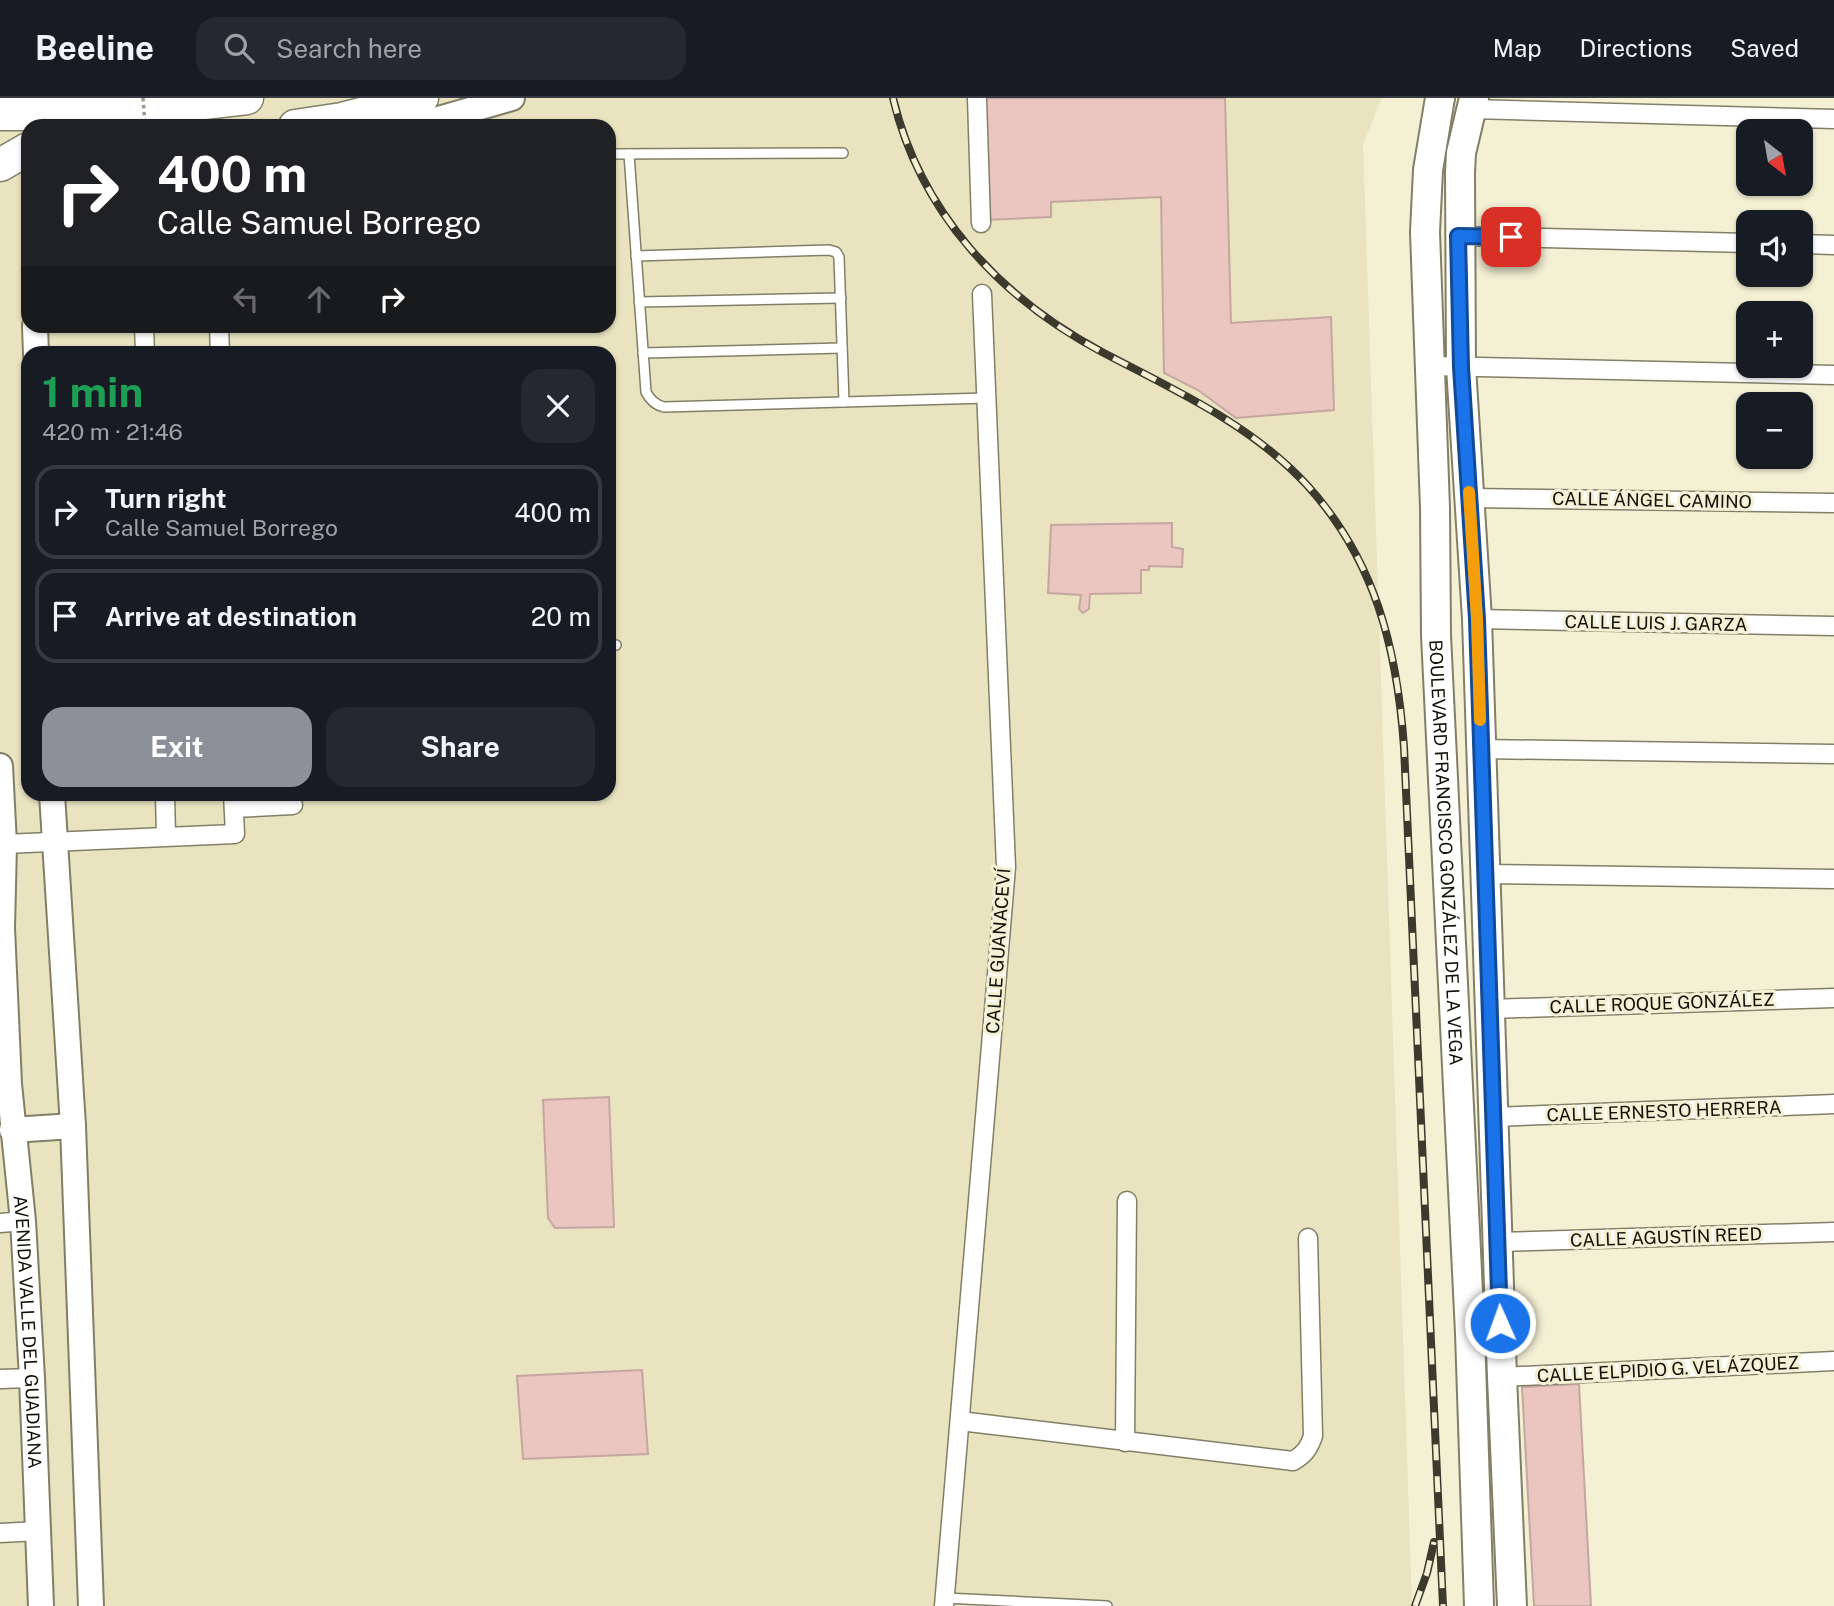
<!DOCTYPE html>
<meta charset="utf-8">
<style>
body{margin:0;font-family:"Public Sans",sans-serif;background:#242831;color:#f1f3f6;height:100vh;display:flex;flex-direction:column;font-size:26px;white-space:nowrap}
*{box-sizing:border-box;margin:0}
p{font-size:23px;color:#9ea1a6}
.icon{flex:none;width:38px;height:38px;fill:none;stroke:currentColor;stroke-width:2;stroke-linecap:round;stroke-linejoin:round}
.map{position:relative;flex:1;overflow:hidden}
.drawer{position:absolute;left:21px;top:248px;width:595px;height:455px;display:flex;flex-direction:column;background:#171b24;border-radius:21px;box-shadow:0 2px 5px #0004}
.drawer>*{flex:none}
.top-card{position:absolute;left:21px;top:21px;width:595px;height:214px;border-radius:21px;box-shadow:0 2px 5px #0004;background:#202124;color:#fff;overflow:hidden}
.needle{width:46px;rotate:149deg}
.fabs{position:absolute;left:1736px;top:21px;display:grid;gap:14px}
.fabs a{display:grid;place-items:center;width:77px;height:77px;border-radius:14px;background:#171b24;box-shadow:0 2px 5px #0004;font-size:35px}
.pin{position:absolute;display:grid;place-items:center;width:60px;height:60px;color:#fff;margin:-30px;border-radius:14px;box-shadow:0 4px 10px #0006}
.me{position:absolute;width:77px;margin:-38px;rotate:358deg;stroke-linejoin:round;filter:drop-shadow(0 0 5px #0008)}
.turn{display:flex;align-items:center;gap:24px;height:147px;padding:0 21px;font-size:32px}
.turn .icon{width:91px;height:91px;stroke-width:2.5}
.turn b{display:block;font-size:49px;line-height:60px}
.lanes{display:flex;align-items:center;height:66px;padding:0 21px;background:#0003;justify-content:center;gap:35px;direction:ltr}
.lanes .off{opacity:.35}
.round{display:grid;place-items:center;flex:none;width:74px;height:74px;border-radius:21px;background:#242831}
.summary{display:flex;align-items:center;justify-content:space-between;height:119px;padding:0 21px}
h1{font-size:42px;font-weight:700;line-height:52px;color:#1e9e55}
.cta{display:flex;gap:14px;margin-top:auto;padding:14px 21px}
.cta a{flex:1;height:80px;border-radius:21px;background:#8c9099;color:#fff;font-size:28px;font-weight:700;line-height:80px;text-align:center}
.cta a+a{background:#242831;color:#f1f3f6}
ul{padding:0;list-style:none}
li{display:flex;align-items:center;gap:21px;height:94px;margin:0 14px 10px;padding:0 7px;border:4px solid #363941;border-radius:21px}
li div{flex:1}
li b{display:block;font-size:26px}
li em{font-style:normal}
header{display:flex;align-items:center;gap:42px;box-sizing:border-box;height:98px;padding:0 35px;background:#171b24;border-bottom:2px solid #363941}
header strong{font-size:33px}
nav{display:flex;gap:38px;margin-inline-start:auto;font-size:24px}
.search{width:490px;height:63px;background:#242831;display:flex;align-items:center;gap:18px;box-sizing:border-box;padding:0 24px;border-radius:21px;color:#9ea1a6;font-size:26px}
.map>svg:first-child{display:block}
.built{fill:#e9e3c0;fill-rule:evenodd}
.building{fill:#ebc5bf;stroke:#c5a7a2;stroke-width:2}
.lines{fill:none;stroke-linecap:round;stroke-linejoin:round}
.lane-casing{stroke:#837f66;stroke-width:12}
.street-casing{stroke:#837f66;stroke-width:21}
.secondary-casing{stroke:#837f66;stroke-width:28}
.primary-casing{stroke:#837f66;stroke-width:32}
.highway-casing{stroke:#837f66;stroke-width:35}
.lane{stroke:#fff;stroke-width:9}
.street{stroke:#fff;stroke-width:18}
.secondary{stroke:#fff;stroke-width:24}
.primary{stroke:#fff;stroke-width:28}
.highway{stroke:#fff;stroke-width:32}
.rail-casing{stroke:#3b3a2c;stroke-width:8}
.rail{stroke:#f4f0d4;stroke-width:5;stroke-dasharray:16;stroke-linecap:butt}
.path-bridge{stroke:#9e9b86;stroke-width:3.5;stroke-dasharray:3.5 3.5;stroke-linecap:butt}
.route-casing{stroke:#114b97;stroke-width:18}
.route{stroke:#1a73e8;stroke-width:12}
.slow{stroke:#f59e0b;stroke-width:12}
.labels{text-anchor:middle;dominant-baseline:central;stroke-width:6;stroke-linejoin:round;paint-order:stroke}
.street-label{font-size:18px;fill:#121107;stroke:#f4f0d4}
</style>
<header>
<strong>Beeline</strong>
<div class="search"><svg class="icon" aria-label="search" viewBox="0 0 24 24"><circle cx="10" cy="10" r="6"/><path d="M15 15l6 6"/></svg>Search here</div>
<nav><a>Map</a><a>Directions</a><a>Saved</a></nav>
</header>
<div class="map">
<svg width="1834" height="1508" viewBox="0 0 1834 1508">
<rect width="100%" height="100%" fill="#f4f0d4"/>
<!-- built -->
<path class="built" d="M0 0H1382L1363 46 1412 1508H0ZM28 28H609V228H28ZM28 256H609V696H28Z"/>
<!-- building -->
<g class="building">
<path d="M985 0H1225L1231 225 1331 219 1334 312 1236 320 1198 292 1164 275 1161 99 1051 104V119L986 122Z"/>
<path d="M1172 425V449L1183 451 1182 469 1149 468V472H1141V495L1090 496 1089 511 1083 515 1079 511 1081 497 1048 495 1051 427Z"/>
<path d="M609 999 614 1129 555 1130 548 1120 543 1002Z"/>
<path d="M642 1272 648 1356 523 1361 517 1278Z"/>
<path d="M1579 1286 1591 1508H1534L1522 1289Z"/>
</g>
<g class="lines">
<defs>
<g id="lane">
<path d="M609 56 843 55"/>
<path d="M629 56 646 294C650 302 655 307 664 309L987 300"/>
<path d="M636 158 829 152 836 154 839 159 844 304"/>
<path d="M639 204 841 200"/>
<path d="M643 255 842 250"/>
<path d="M609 547H616"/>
<path d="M945 1500 1107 1508"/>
</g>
<g id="street">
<path d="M977 0 981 125"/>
<path d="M1472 11 1834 21"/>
<path d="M1458 138 1748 145"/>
<path d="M1801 146 1834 147"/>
<path d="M144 228 145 256"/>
<path d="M219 228 220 256"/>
<path d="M1431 268 1834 277"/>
<path d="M1469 400 1834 405"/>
<path d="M1477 521 1834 528"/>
<path d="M1481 651 1834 656"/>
<path d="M165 696 166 738"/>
<path d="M234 710 293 707"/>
<path d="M4 746 235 736 233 696"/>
<path d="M1486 776 1834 781"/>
<path d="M1490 911 1834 900"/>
<path d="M1493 1019 1834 1006"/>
<path d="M0 1125 23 1123"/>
<path d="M1497 1144 1834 1134"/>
<path d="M1502 1279 1834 1263"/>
<path d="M0 1281 32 1280"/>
<path d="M960 1323 1293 1363C1304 1357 1309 1350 1313 1338L1308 1140"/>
<path d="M1125 1344 1127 1103"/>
<path d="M0 1435 39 1433"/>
<path d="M944 1508 1006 769 982 196"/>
</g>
<g id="secondary">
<path d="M414 28 512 0"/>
<path d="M35 228 36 256"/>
<path id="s1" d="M0 668 4 746 2 830 9 986 23 1123 32 1280 41 1508"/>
<path d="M52 696 73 1028 91 1508"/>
<path d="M12 1032 73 1028"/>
</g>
<g id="primary">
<path id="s2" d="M1440 0 1428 72 1425 134 1435 410 1436 537 1470 1235 1479 1508"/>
<path d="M1474 0 1461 55 1460 75 1461 269 1477 521 1502 1279 1512 1508"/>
</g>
<g id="highway">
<path d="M0 16H81L161 10 247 0"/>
<path d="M295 28 342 21 422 0"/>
<path d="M0 67 28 51"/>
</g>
</defs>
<!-- lane casing -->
<use href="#lane" class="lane-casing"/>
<!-- street casing -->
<use href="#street" class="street-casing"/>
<!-- secondary casing -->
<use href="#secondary" class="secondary-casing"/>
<!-- primary casing -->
<use href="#primary" class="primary-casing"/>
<!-- highway casing -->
<use href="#highway" class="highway-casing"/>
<!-- lane -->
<use href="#lane" class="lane"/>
<!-- street -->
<use href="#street" class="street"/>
<!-- secondary -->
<use href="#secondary" class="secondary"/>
<!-- primary -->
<use href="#primary" class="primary"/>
<!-- highway -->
<use href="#highway" class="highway"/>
<defs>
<g id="rail">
<path d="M893 0C920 114 1000 200 1102 254 1174 292 1249 325 1306 386 1375 461 1397 550 1404 649L1443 1508"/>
<path d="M1415 1508 1427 1475 1434 1444"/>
</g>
</defs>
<!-- rail casing -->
<use href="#rail" class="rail-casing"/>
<!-- rail -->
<use href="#rail" class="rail"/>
<!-- path-bridge -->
<path class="path-bridge" d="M143 0 145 28"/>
</g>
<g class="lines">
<defs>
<path id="route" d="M1500 1225 1477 521 1461 269 1458 138 1511 139"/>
</defs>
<!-- route casing -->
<use href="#route" class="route-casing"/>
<!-- route -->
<use href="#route" class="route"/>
<!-- slow -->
<path class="slow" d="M1469 394 1477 521 1480 622"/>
</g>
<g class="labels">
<!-- street labels -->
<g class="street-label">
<text transform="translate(1652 402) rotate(1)">CALLE ÁNGEL CAMINO</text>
<text transform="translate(1656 525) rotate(1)">CALLE LUIS J. GARZA</text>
<text stroke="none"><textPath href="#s2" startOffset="756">BOULEVARD FRANCISCO GONZÁLEZ DE LA VEGA</textPath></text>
<text transform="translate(998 853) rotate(-86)">CALLE GUANACEVÍ</text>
<text transform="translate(1662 905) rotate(-2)">CALLE ROQUE GONZÁLEZ</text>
<text transform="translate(1664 1013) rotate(-2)">CALLE ERNESTO HERRERA</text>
<text transform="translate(1666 1139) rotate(-2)">CALLE AGUSTÍN REED</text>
<text stroke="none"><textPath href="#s1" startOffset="567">AVENIDA VALLE DEL GUADIANA</textPath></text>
<text transform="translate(1668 1271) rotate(-3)">CALLE ELPIDIO G. VELÁZQUEZ</text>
</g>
</g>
</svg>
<div class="fabs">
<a><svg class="needle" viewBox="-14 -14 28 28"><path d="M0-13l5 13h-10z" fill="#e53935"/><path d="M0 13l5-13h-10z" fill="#9ea1a6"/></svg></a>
<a><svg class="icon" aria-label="sound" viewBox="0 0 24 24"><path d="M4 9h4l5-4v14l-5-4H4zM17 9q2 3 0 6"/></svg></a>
<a>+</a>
<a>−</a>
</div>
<div class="pin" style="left:1511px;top:139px;background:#d93025"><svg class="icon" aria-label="arrive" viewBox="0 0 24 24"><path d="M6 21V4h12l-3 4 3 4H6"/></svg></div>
<svg class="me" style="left:1500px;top:1225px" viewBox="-20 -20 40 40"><circle r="17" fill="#1a73e8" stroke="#fff" stroke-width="3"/><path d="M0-11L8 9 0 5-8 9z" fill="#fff"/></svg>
<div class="top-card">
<div class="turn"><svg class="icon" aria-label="right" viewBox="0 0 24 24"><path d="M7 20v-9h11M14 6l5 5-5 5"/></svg><div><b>400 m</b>Calle Samuel Borrego</div></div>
<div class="lanes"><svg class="icon off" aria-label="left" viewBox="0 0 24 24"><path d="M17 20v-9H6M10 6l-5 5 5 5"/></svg><svg class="icon off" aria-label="ahead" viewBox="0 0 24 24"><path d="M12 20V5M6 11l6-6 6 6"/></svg><svg class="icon" aria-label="right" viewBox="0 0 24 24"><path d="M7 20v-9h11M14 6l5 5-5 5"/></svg></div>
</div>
<section class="drawer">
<div class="summary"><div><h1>1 min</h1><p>420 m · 21:46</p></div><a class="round"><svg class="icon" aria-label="close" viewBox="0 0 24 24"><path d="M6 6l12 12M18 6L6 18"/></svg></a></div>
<ul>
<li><svg class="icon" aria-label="right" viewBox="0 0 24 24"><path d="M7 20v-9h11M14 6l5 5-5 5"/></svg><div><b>Turn right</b><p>Calle Samuel Borrego</p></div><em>400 m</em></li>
<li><svg class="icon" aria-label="arrive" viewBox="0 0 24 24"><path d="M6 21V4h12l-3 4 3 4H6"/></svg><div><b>Arrive at destination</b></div><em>20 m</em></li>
</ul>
<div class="cta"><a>Exit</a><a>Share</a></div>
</section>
</div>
